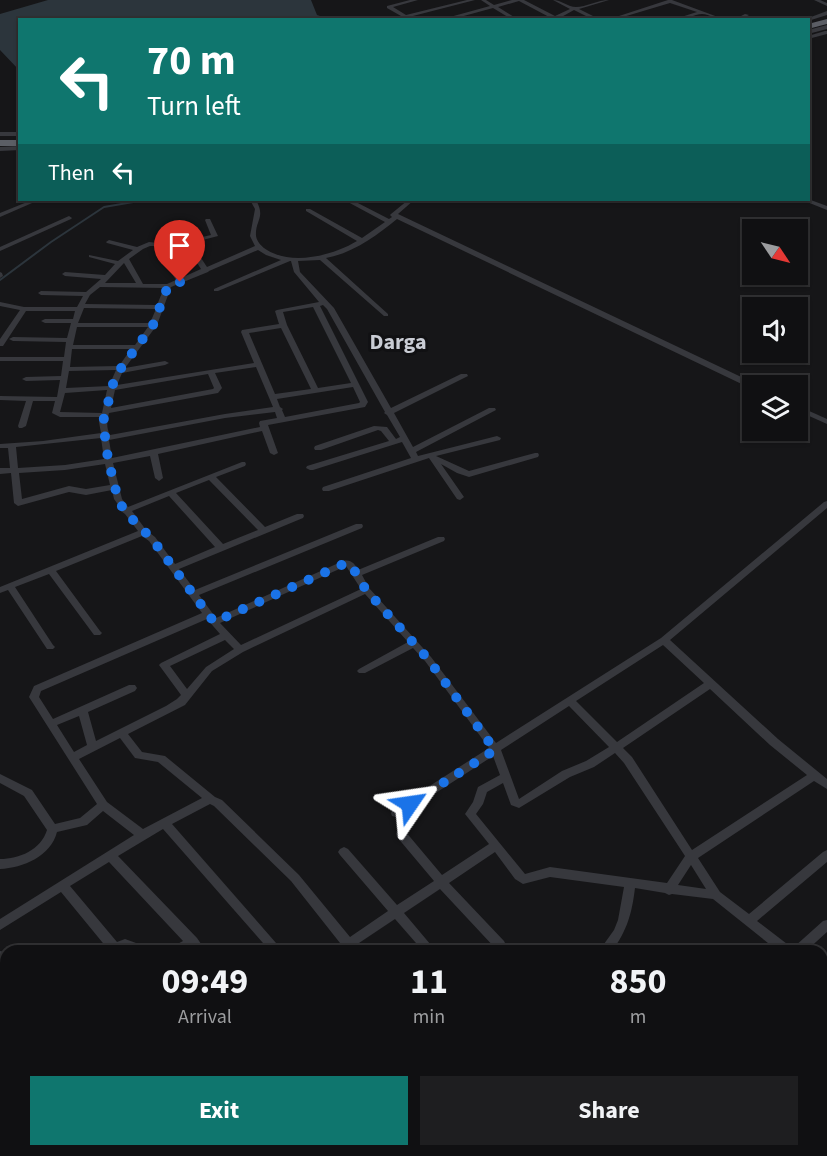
<!DOCTYPE html>
<style>
body{margin:0;font-family:"Source Sans 3",sans-serif;background:#1e1e20;color:#f1f3f6;height:100vh;display:flex;flex-direction:column;font-size:22px;white-space:nowrap}
*{box-sizing:border-box;margin:0}
p{font-size:20px;color:#9c9d9f}
.icon{flex:none;width:33px;height:33px;fill:none;stroke:currentColor;stroke-width:2;stroke-linecap:round;stroke-linejoin:round}
.map{position:relative;flex:1;overflow:hidden}
.panel{position:absolute;left:0px;top:945px;width:828px;height:212px;display:flex;flex-direction:column;background:#101012;border-radius:18px 18px 0 0;box-shadow:0 2px 4px #0004,0 0 0 2px #303032}
.panel>*{flex:none}
.hud{position:absolute;left:18px;top:18px;width:792px;height:183px;border-radius:0px;box-shadow:0 2px 4px #0004,0 0 0 2px #303032;background:#0f766e;color:#fff;overflow:hidden}
.needle{width:39px;rotate:125deg}
.tools{position:absolute;left:742px;top:219px;display:grid;gap:12px}
.tools a{display:grid;place-items:center;width:66px;height:66px;border-radius:0px;background:#101012;box-shadow:0 2px 4px #0004,0 0 0 2px #303032;font-size:30px}
.pin{position:absolute;display:grid;place-items:center;width:51px;height:51px;color:#fff;margin:-62px -26px;border-radius:50% 50% 50% 0;rotate:-45deg;box-shadow:0 0 6px #0007}
.pin .icon{rotate:45deg}
.me{position:absolute;width:66px;margin:-33px;rotate:58deg;stroke-linejoin:round;filter:drop-shadow(0 0 4px #0008)}
.turn{display:flex;align-items:center;gap:21px;height:126px;padding:0 30px;font-size:27px}
.turn .icon{width:78px;height:78px;stroke-width:2.5}
.turn b{display:block;font-size:42px;line-height:51px}
.then{display:flex;align-items:center;height:57px;padding:0 30px;background:#0003;gap:12px;font-size:22px}
.eta{display:flex;justify-content:space-evenly;align-items:center;height:102px;text-align:center}
.eta b{font-size:36px;font-weight:700;line-height:42px}
.primary-button{display:flex;gap:12px;margin-top:auto;padding:12px 30px}
.primary-button a{flex:1;height:69px;border-radius:0px;background:#0f766e;color:#fff;font-size:24px;font-weight:700;line-height:69px;text-align:center}
.primary-button a+a{background:#1e1e20;color:#f1f3f6}
.map>svg:first-child{display:block}
.water{fill:#2c353c}
.lines{fill:none;stroke-linecap:round;stroke-linejoin:round}
.stream{stroke:#2c353c;stroke-width:2}
.minor{fill:#37383d;fill-rule:evenodd}
.tertiary{fill:#37383d;fill-rule:evenodd}
.trunk{fill:#5b5e65;fill-rule:evenodd}
.route{stroke:#1a73e8;stroke-width:10;stroke-dasharray:0 18}
.labels{text-anchor:middle;dominant-baseline:central;stroke-width:6;stroke-linejoin:round;paint-order:stroke}
.district-label{font-size:22px;font-weight:bold;fill:#c9ccd4;stroke:#111113}
</style>
<div class="map">
<svg width="827" height="1156" viewBox="0 0 827 1156">
<rect width="100%" height="100%" fill="#161618"/>
<!-- water -->
<path class="water" d="M48 0H311L317 15 329 19 20 20 19 70 0 50V14Z"/>
<g class="lines">
<!-- stream -->
<path class="stream" d="M0 280 51 242 104 207 145 200"/>
<!-- minor -->
<g class="minor">
<path d="M410 0H418L393 7 406 15 467 0H475L409 17 407 19 391 20 401 16 387 8V6Z"/>
<path d="M481 0H486L494 5 512 0H524L555 16 570 9 553 0C561 0 568 7 576 7 586 7 598 0 609 0L579 9 601 20H594L574 10 556 20H549L551 18 519 1 498 7 519 20H513L493 8 449 20H439L490 6Z"/>
<path d="M668 0H672L726 20C716 20 710 14 702 14 694 14 686 20 678 20V18L697 12 670 3 623 17 619 16Z"/>
<path d="M814 0H820L827 3V6Z"/>
<path d="M745 14 749 15 740 20H733Z"/>
<path d="M825 31H827V34L808 39V36Z"/>
<path d="M808 199 827 206V210L802 200Z"/>
<path d="M32 200H39L0 217V213Z"/>
<path d="M250 200H256C266 218 255 220 256 236 257 242 262 247 267 250 293 266 334 255 357 241L306 211V209H310L362 238 385 222 346 201 345 200H352L389 219 392 217 390 215 391 214 408 200H414L398 214 756 384V386H753V388H750L397 219C376 236 353 253 326 258L388 314V316H384L320 260 298 261 300 272 334 308 391 408 461 374H467L468 376 394 413 413 447 489 408H495L496 410 416 452 418 456 497 436 501 438 500 440 436 456 469 471 535 453H538L539 455 538 457 469 477 457 473 441 464 464 497 460 500 457 499 429 458 329 491H323L322 489 323 487 411 458 402 442 313 470H310L306 468 307 466 389 441 381 431 378 430 321 450H315L314 448 315 446 374 426 387 427 396 439 400 437 387 415 384 413 385 412 327 309 323 305 320 306 368 402 365 407 268 425 278 453 274 455 270 453 262 431 158 454 163 478 159 481 155 478 150 456 113 463 122 499 128 507 242 462H245L246 464 245 466 216 477 265 527 297 514H303L304 516 303 518 179 569 195 590 356 524H362L363 526 362 528 199 595 216 618 343 561C351 559 355 564 358 570L438 537H444L445 539 444 541 362 575 369 588 431 657 496 743 661 638 824 502 827 501V508L670 640 778 739 827 779V789L814 781 698 858 720 892 749 914 823 852 827 850V862L757 921 791 947 792 950 794 947 823 921 827 920V932L806 951H778L713 899 672 894 669 895 665 893 635 888C632 913 627 931 612 951H599L614 930 618 920 624 887 550 877 523 884 515 879 495 852 449 883 504 941 506 945 504 949 500 950 496 949 440 889 404 913 436 951H423L395 919 356 945 360 951H332L334 947 340 943 291 881 214 806 210 804 172 824 283 951H270L163 829 118 856 197 938 206 951H192L191 949 187 951H170L172 947 183 941 109 862 70 886 117 942 125 939 147 947 149 951H130L125 949 123 951H107V948L61 892 0 930V919L134 835 103 811 87 825 57 832C51 856 23 868 0 869V859C19 859 41 850 47 830L24 796 0 783V774L32 790 55 824 80 818 97 804 29 697 34 686 202 613 149 541 142 536 56 571 100 631 102 633 100 635H94L49 574 15 587 53 645 55 647 53 649H47L8 590 0 593V587L138 531 125 514 121 511 122 510 114 499 112 490 86 495 69 492 18 506 14 503 11 473 0 474V468H10L8 448H0V444L43 441 101 433 99 422 100 417H60L52 413 55 401H33L26 426 22 428H19L18 426 26 401 0 400V396L57 397 60 380 26 381 22 379 26 377 61 376 63 361H0V357H64L66 342 13 341 9 339 13 337 67 338 71 323H45L41 321 45 319H73L75 311H26L3 346H0V339L20 310 0 306V302L24 307H77L83 296 41 295 38 293 41 291 86 292 101 279 65 276 62 274 65 272 105 275 115 264 89 257V255L118 261 133 250 107 243 106 242 109 240 137 247 149 242 158 243 181 278 201 269 180 236 185 235 189 240 211 235 205 220 206 219H210L218 236 191 243 207 267 255 246 250 236 255 209ZM150 246H154L176 280 167 284H143L129 259 143 249ZM258 250 266 255 281 260 214 289V291H218L290 261H291L294 272 319 302 277 310 275 311 279 324 242 330 241 332 254 363 117 385 122 373 165 365 169 363 165 361 125 368 157 325 171 287 208 272 209 271ZM124 263 136 283H105ZM100 287 164 288 157 305 85 304 90 295ZM313 307 351 383 318 388 287 325 283 312ZM84 308 156 309 150 323H78ZM77 327H148L135 345H73ZM281 328 311 389 275 394 249 333ZM72 349H131L119 366 70 367ZM256 367 273 407 225 414 110 435C106 428 107 420 109 413L218 393 222 388 215 373ZM116 370 109 386 66 388 69 371ZM208 374 214 388 213 389 111 408 115 390ZM353 387 360 402 359 403 285 417 282 410 283 409 280 407 277 399ZM107 390 102 413 60 412 65 393ZM275 412 277 418 260 421 259 423 260 427 112 458 109 440 225 418ZM101 438 104 459 65 465 18 468 16 447ZM105 464 110 485 86 489 69 486 22 499 19 473 65 470ZM209 480 258 530 223 544 176 493ZM169 496 215 547 175 564 155 537 146 530 132 511ZM346 566 361 589 241 645 220 623ZM365 594 408 642 359 669 357 671 359 673H365L413 648 425 661 489 748 392 810 391 813 392 816 396 817 400 816 493 756 500 775 478 787 473 802 465 814 489 844 442 875 405 831 401 830 397 831 396 834 397 837 434 881 397 905 348 849 344 847 340 849 338 852 340 855 388 911 350 937 299 875 222 800 215 797 165 756 142 752 128 734 185 705 212 671 243 652ZM207 619 220 634 161 663 159 665 181 695 177 699 166 706 96 741 88 712 135 691 137 688 135 685H129L53 719 39 697 41 691ZM225 640 234 649 206 667 187 689 170 666ZM663 645 704 683 617 742 576 701ZM710 689 770 745 807 775 692 850 632 757 623 748ZM569 706 609 747 586 761 562 771 519 799 501 750ZM79 716 87 745 74 752 57 725ZM120 738 135 758 158 762 202 798 143 829 107 802 79 759ZM615 753 624 763 685 856 667 883 550 867 525 874 476 814 483 804 487 792 503 783 511 805 519 808 570 777 594 767ZM691 865 706 889 678 885Z"/>
<path d="M69 216 72 218 71 219 0 251V247Z"/>
<path d="M0 272 2 273 3 276 0 278Z"/>
<path d="M798 406 827 419V424L798 411Z"/>
<path d="M0 951 4 952 6 956V977L2 976 0 972Z"/>
<path d="M822 976 827 978V991L822 989Z"/>
<path d="M822 1047 827 1049V1063L822 1061Z"/>
<path d="M822 1110 827 1112V1126L822 1124Z"/>
<path d="M255 1150H269L272 1156H257Z"/>
<path d="M417 1150H446L449 1156H432L430 1154 429 1156H414Z"/>
<path d="M544 1150H559L557 1156H541Z"/>
<path d="M660 1150H675L673 1156H657Z"/>
<path d="M770 1150H783L785 1156H771Z"/>
</g>
<!-- tertiary -->
<g class="tertiary">
<path d="M827 11V15L808 21V20H803Z"/>
<path d="M827 25V29L808 34V30Z"/>
<rect x="0" y="132" width="20" height="4"/>
<path d="M20 146V150L0 151V147Z"/>
</g>
<!-- trunk -->
<g class="trunk">
<path d="M827 19V24L808 29V24Z"/>
<rect x="0" y="140" width="20" height="6"/>
</g>
</g>
<g class="lines">
<!-- route -->
<path class="route" d="M180 282 168 286 153 325 119 371 113 384 103 422 108 459 118 499 125 512 152 539 214 622 346 563 351 565 366 590 428 659 495 750 410 804"/>
</g>
<g class="labels">
<!-- district labels -->
<g class="district-label">
<text x="398" y="342">Darga</text>
</g>
</g>
</svg>
<div class="tools">
<a><svg class="needle" viewBox="-14 -14 28 28"><path d="M0-13l5 13h-10z" fill="#e53935"/><path d="M0 13l5-13h-10z" fill="#9c9d9f"/></svg></a>
<a><svg class="icon" aria-label="sound" viewBox="0 0 24 24"><path d="M4 9h4l5-4v14l-5-4H4zM17 9q2 3 0 6"/></svg></a>
<a><svg class="icon" aria-label="layers" viewBox="0 0 24 24"><path d="M12 4l9 5-9 5-9-5zM3 14l9 5 9-5"/></svg></a>
</div>
<div class="pin" style="left:180px;top:282px;background:#d93025"><svg class="icon" aria-label="arrive" viewBox="0 0 24 24"><path d="M6 21V4h12l-3 4 3 4H6"/></svg></div>
<svg class="me" style="left:410px;top:804px" viewBox="-20 -20 40 40"><path d="M0-17L14 15 0 8-14 15z" fill="#1a73e8" stroke="#fff" stroke-width="4"/></svg>
<div class="hud">
<div class="turn"><svg class="icon" aria-label="left" viewBox="0 0 24 24"><path d="M17 20v-9H6M10 6l-5 5 5 5"/></svg><div><b>70 m</b>Turn left</div></div>
<div class="then">Then<svg class="icon" aria-label="left" viewBox="0 0 24 24"><path d="M17 20v-9H6M10 6l-5 5 5 5"/></svg></div>
</div>
<section class="panel">
<div class="eta">
<div><b>09:49</b><p>Arrival</p></div>
<div><b>11</b><p>min</p></div>
<div><b>850</b><p>m</p></div>
</div>
<div class="primary-button"><a>Exit</a><a>Share</a></div>
</section>
</div>
